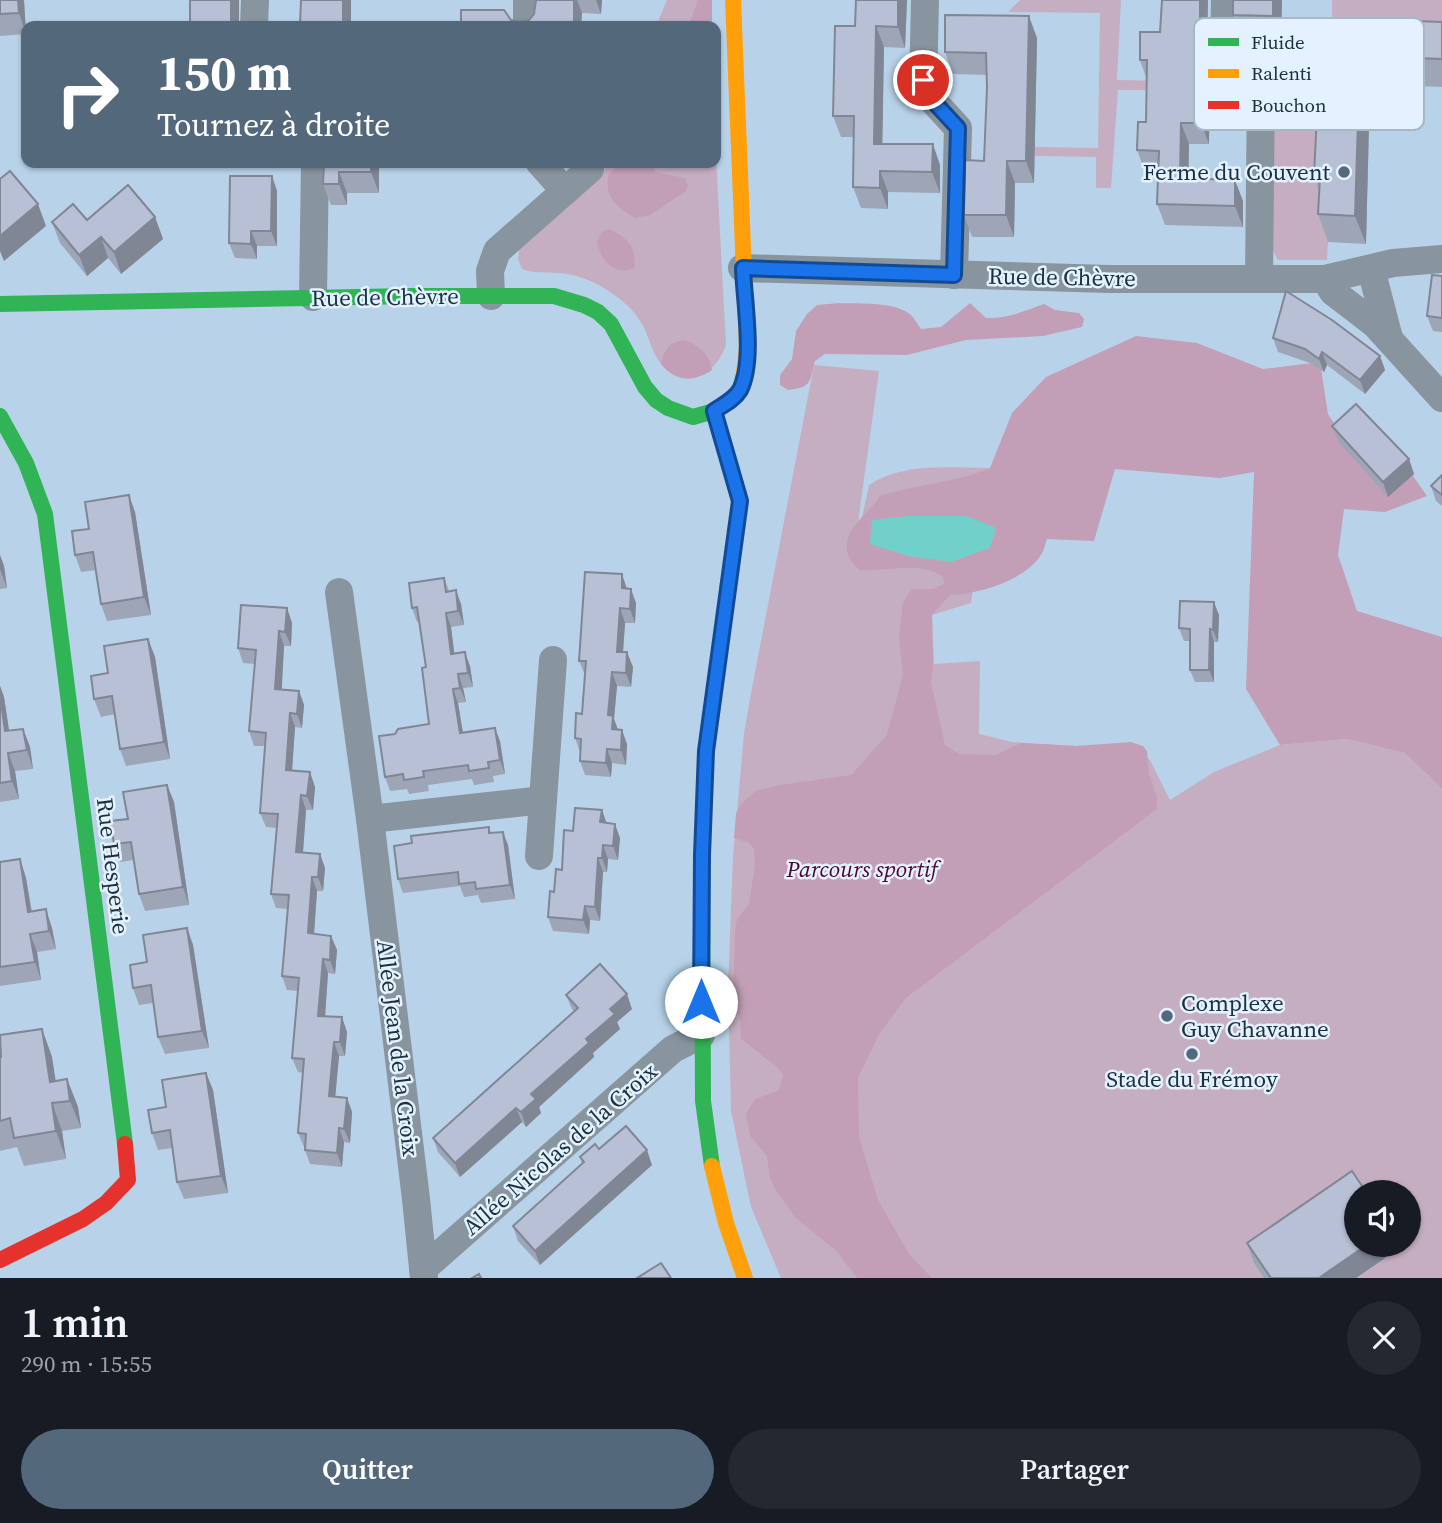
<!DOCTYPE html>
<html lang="fr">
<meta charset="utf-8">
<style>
body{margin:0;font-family:"Source Serif 4",serif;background:#242831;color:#f1f3f6;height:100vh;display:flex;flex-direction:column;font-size:26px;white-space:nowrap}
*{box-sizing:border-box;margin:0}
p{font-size:23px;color:#9ea1a6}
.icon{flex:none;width:38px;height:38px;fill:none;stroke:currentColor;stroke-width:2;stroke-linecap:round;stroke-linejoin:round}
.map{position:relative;height:1278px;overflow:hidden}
.sheet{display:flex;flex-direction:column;background:#171b24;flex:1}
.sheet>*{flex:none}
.guide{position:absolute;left:21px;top:21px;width:700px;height:147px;border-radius:14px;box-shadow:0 2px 5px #0004;background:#53697b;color:#fff;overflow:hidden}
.buttons{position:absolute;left:1344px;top:1180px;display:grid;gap:14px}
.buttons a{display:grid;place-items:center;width:77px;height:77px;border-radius:50%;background:#171b24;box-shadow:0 2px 5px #0004;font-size:35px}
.pin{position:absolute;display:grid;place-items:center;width:60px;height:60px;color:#fff;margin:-30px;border:4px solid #fff;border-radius:50%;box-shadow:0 2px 7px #0007}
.me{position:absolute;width:77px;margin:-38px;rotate:0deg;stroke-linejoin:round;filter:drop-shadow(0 0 5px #0008)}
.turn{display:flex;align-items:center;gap:24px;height:147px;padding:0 21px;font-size:32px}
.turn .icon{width:91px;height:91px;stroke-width:2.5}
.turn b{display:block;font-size:49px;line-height:60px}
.round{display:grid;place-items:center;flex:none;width:74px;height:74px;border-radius:37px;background:#242831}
.headline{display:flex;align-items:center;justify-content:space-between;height:119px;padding:0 21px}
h1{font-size:42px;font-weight:600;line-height:52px}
.cta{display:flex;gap:14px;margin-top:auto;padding:14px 21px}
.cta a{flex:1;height:80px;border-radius:42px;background:#53697b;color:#fff;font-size:28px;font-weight:600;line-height:80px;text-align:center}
.cta a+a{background:#242831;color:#f1f3f6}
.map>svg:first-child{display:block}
.green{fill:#c5aec1;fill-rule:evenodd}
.forest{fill:#c29fb6}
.water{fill:#72d0ca}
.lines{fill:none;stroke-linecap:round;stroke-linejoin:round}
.street{stroke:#88959f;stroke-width:28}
.fast{stroke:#30b455;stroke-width:16}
.slow{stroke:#ff9f0a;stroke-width:16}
.jam{stroke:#e5322d;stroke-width:16}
.wall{fill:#9da5b6}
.shaded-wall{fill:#808694}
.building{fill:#b7c0d4;stroke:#808694;stroke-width:2}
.route-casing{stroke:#114b97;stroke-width:18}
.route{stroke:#1a73e8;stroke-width:12}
.poi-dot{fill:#53697b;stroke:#e3f2fe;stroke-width:2.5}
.labels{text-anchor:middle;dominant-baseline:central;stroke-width:5;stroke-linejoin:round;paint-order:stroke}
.poi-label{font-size:23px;fill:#1c3040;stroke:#e3f2fe;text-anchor:end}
.street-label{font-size:23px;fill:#1c3040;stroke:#e3f2fe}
.park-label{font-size:23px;font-style:italic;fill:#540327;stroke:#e3f2fe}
.key{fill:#e3f2fe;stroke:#a7b8c5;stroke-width:2}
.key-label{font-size:19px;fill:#1c3040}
</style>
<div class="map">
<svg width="1442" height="1278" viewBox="0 0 1442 1278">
<rect width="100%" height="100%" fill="#b8d3e9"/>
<!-- green -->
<g class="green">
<path d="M667 0H712V26H656Z"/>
<path d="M1020 0H1121L1117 80 1210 82V90H1118L1111 188H1096V157L994 155V146L1098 148 1100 13 1008 12Z"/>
<path d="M1332 0H1442V50L1343 62 1330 204 1327 260H1278L1271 247 1277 38 1332 39Z"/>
<path d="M716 156 726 345C716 374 685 394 661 364 651 352 649 334 640 321 632 307 618 297 604 288 591 280 574 274 559 273 546 272 534 274 522 269L518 259 520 245 566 209 611 163H716Z"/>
<path d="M814 365 879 371 853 559 869 485C904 462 949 468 990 468L971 603 932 615 934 664 980 661 979 734 1012 742 1076 746 1118 745 1150 760 1170 800 1214 772 1280 745 1347 739 1405 753 1442 789V1278H781L751 1207 731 1111 728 987 733 857 744 733 752 688ZM1356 1192H1409V1244H1356Z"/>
</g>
<!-- forest -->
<g class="forest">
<path d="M698 0H712V26H656L672 23 682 25 691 20Z"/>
<path d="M621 163H652L655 172 685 178 688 185 686 191 650 215 635 218C617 207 603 197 609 174Z"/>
<path d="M609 229C628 238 637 248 634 268 614 276 601 261 597 242L601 233Z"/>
<path d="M839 303C860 304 894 301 911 315 915 319 918 325 921 329L941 327 970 303 986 318C1007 319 1024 311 1044 304L1055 310 1079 313 1084 319 1082 327 1043 336 966 340 907 355 825 354 815 361C809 382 813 387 788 390L780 385V375L792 359 796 331 807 314 817 305Z"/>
<path d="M1136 336 1197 343 1263 369 1320 362 1328 414 1352 451 1411 473 1427 496 1385 512 1344 509 1338 555 1357 611 1442 637V789L1405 753 1347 739 1280 745 1246 689 1254 472 1220 478 1115 469 1094 541 1047 539C1045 544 1044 551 1041 555 1024 581 979 594 950 595L932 615 933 664 931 683 945 745 959 754 996 755 1021 743 1076 746 1131 742 1143 746 1147 751 1149 774 1157 797V809L907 997 879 1034 858 1078 859 1137 878 1200 909 1254 932 1278H857L836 1251 795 1217 776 1190 770 1178 767 1156 750 1136 746 1114 755 1099 779 1090 783 1075 778 1068 741 1039 740 1020 733 998 735 931 737 919 749 904 755 865 754 849 749 843 734 838 736 813 741 804 756 791 780 785 851 775 887 735 903 674 899 638 903 602 912 589H933L944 584 943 577C919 560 888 572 860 570 857 567 851 562 849 557 838 532 869 514 880 496 917 484 955 483 990 468L1012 413 1046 377Z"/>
<path d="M684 340C699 346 709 353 712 370 695 382 675 381 661 364 664 350 669 342 684 340Z"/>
</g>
<!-- water -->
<path class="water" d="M907 516H967L996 528 990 548 951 562 908 556 870 544 872 520Z"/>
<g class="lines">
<!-- street -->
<g class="street">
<path d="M925 0 923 90 958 128 954 275"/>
<path d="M1225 0 1224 44 1261 87 1259 278"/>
<path d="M254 26 255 0"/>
<path d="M527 26V0"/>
<path d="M540 163 565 191"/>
<path d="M742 268 1109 279H1325L1393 263 1442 259"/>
<path d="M1371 269 1389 338"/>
<path d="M1325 279 1333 292 1376 325 1442 398"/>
<path d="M491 296 490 271 497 251 590 169"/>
<path d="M313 297 315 163"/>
<path d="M339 592 370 819 416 1199 424 1278"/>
<path d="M370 819 543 800"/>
<path d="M539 856 553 660"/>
<path d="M423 1269 673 1049 701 1035"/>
</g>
<!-- fast -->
<g class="fast">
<path d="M0 304 411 296H554L584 305 598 312 611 324 645 387 656 400 668 408 693 417 714 411 733 399 740 390 744 374"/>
<path d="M0 416 26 463 45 514 125 1144"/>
<path d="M712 1166 703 1101 702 855 706 751 740 501 714 411"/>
</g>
<!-- slow -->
<g class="slow">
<path d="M733 0 747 347 744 374"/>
<path d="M712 1166 726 1223 745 1278"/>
</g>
<!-- jam -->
<path class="jam" d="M0 1260 83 1219 106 1203 128 1180 125 1144"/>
</g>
<!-- wall -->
<g class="wall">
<path d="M0 0H24L26 34 0 36Z"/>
<path d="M351 0V26H301L300 24Z"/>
<path d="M536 0H602L601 14 582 13 581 26H461L511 20 520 22 529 20 534 14Z"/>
<path d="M856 0H907L905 48 884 47 882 144 940 165V193L888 192V209L861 208 853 187 854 137H841L833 116 855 26Z"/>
<path d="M1162 0H1208L1207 44 1210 53 1209 144H1189L1188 178 1243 201V227L1165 225 1157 204 1158 172 1145 171 1137 150 1146 122 1147 80 1140 60 1160 32Z"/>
<path d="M1233 0H1282L1281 38 1241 37 1233 15Z"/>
<path d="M1442 22V87L1370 84 1366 244 1328 242 1318 214 1319 190 1314 176 1322 111 1332 49 1392 37Z"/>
<path d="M1037 38 1034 183H1015L1014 237H972L964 215 984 161 987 87V75L953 74 945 52Z"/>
<path d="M324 163H379V193H347V205H331L323 184Z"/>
<path d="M272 176 277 191V246H257V259L235 258 229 243Z"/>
<path d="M155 217 163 239 121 274 108 258 87 276 60 243 52 222Z"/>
<path d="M1442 276V332L1433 331 1427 316Z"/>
<path d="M1273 338 1380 356 1385 370 1365 394 1327 365 1324 372 1310 363 1278 352Z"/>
<path d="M1332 426 1409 459 1414 474 1388 497 1338 441Z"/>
<path d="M1442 475V506L1436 501 1431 486Z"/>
<path d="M135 512 151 615 107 621 101 604 96 570 81 572 75 555 89 529Z"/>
<path d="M0 555 4 566 7 588 0 589Z"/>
<path d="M444 578 449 591 461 604 464 625 451 627 454 653 470 666 473 687 463 688 466 702 458 703 463 732 500 741 505 774 493 776 494 782 474 785 472 779 428 785 429 791 409 794 407 789 390 791 385 777 395 734 429 724 426 667 420 621 417 622 412 608Z"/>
<path d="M627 588 636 603 635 623H625L623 652 633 667 631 687 617 686 614 719 618 730 627 744 626 765 612 763 611 777 585 775 580 761V752L575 738 582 714 585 675 579 661Z"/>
<path d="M287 608 292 623 291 646H284L281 690 299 691 304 705 302 728 295 727 292 771 315 787 313 810H306L303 852 320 854 325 868 323 891H317L314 934 331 936 337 950 335 974 328 973 325 1017 347 1032 345 1056H339L335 1097 347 1098 352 1112 350 1143 344 1142 342 1167 310 1164 305 1150V1147H304L298 1133 303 1073 298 1072 292 1058 298 991 287 990 282 976 288 909 276 908 271 894 277 828 266 827 260 813 265 746H254L249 731 255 664 243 663 238 648Z"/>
<path d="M1219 615 1218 642H1214V682H1195L1190 670V641H1184L1179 628Z"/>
<path d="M148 639 155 657 170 759 126 766 120 749 115 714 101 717 94 699 108 673Z"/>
<path d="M0 686 4 697 9 731 23 729 30 747 33 769 15 771 19 799 0 802Z"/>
<path d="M167 785 174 802 189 905 145 911 139 894 134 860 120 862 114 844 128 819Z"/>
<path d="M602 810 606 823 620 838 618 860 608 859 607 872H603L600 921 590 920 589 934 553 931 548 917 573 831Z"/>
<path d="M489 827 491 833 508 845 515 899 481 903 478 895 464 897 460 886 403 893 398 879 412 843Z"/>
<path d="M20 859 26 878 32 911 52 928 56 949 37 952 41 980 0 986V862Z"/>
<path d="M187 928 193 945 209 1048 165 1054 158 1037 153 1003 139 1005 133 988 147 962Z"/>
<path d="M566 995 632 1009 617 1022 620 1029 593 1053 594 1057 539 1107 541 1113 526 1127 522 1122 460 1177 438 1152 433 1138 574 1012 572 1009Z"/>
<path d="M42 1029 52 1057 55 1081 67 1079 78 1107 81 1128 62 1131 66 1159 24 1166 17 1147 0 1151V1057Z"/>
<path d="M206 1073 213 1090 228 1193 184 1199 177 1182 172 1148 158 1150 152 1133 166 1107Z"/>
<path d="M599 1149 652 1165 540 1265 518 1241 513 1226 582 1164 580 1157Z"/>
<path d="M1247 1243 1397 1244 1398 1249 1356 1278H1264L1254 1263Z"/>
</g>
<!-- shaded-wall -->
<g class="shaded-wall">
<path d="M18 0H24L26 34 19 13Z"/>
<rect x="231" y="0" width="8" height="26"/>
<rect x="343" y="0" width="8" height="26"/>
<path d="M574 0H577L582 13 581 26H574Z"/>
<path d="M596 0H602L601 14Z"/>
<path d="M898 0H907L905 48 898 27Z"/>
<path d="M1200 0H1208L1207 44 1210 53 1209 144 1201 123Z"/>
<path d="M1273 0H1282L1281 38 1273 16Z"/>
<path d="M1029 16 1037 38 1034 183 1026 161Z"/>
<path d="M876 26 884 47 882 165 874 144Z"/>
<path d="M1360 56 1370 84 1366 244 1355 216Z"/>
<path d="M1181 123 1189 144 1188 199 1180 178Z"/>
<path d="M933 144 940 165V193L932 172Z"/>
<path d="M1007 161 1015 183 1014 237 1006 215Z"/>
<path d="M371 163H379V193L371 172Z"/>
<path d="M880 171 888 192V209L880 188Z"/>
<path d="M339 172 347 193V205L339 184Z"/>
<path d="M272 176 277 191V246L271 231Z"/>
<path d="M1235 180 1243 201V227L1235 206Z"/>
<path d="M38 204 46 226 4 261 0 251V236Z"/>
<path d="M155 217 163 239 121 274 114 252Z"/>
<path d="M251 231 257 246V259L251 244Z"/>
<path d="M101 237 108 258 87 276 79 255Z"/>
<path d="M1322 352 1327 365 1324 372 1319 359Z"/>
<path d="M1380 356 1385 370 1365 394 1360 380Z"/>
<path d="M1409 459 1414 474 1388 497 1383 482Z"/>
<path d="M129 495 135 512 151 615 144 597Z"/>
<path d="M0 555 4 566 7 588 0 569Z"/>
<path d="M622 574 627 589 622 588Z"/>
<path d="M631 589 636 603 635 623 630 609Z"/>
<path d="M456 590 461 604 464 625 458 611Z"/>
<path d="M1214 602 1219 615 1218 642 1213 630Z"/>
<path d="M287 608 292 623 291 646 285 632Z"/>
<path d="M620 608 625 623 622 666 617 652Z"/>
<path d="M446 613 451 627 456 667 451 654Z"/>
<path d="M1210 629 1214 642V682L1209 670Z"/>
<path d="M279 631 284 646 281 704 275 689Z"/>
<path d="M148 639 155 657 170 759 164 742Z"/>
<path d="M465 652 470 666 473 687 468 673Z"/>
<path d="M627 652 633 667 631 687 626 673Z"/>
<path d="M612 672 617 686 614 719 618 730 617 743 608 715Z"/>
<path d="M458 674 463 688 466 702 460 688Z"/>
<path d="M0 686 4 697 12 750 5 731 0 696Z"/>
<path d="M453 689 458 703 465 747 460 733Z"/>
<path d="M299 691 304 705 302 728 297 714Z"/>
<path d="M290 713 295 727 291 785 286 770Z"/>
<path d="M495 728 500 741 505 774 500 760Z"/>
<path d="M23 729 30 747 33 769 27 750Z"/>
<path d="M622 730 627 744 626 765 621 750Z"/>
<path d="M607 749 612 763 611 777 606 763Z"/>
<path d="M8 753 15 771 19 799 12 781Z"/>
<path d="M310 772 315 787 313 810 307 796Z"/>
<path d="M167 785 174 802 189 905 183 887Z"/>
<path d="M301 795 306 810 302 866 296 852Z"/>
<path d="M602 810 607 824 600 822Z"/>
<path d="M615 824 620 838 618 860 613 846Z"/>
<path d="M503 832 508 845 515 899 510 885Z"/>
<path d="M603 845 608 859 607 872 602 858Z"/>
<path d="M320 854 325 868 323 891 318 877Z"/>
<path d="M598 858 603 872 600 921 595 907Z"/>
<path d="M20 859 26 878 34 930 28 912Z"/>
<path d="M312 877 317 891 313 948 308 933Z"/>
<path d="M585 906 590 920 589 934 583 920Z"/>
<path d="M46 909 52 928 56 949 49 931Z"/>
<path d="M187 928 193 945 209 1048 202 1031Z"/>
<path d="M30 934 37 952 41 980 35 962Z"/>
<path d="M331 936 337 950 335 974 330 960Z"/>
<path d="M323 959 328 973 324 1031 318 1016Z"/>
<path d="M627 994 632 1009 617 1022 620 1029 593 1053 594 1057 539 1107 541 1113 526 1127 521 1112 531 1094 586 1039 610 1009Z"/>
<path d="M342 1017 347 1032 345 1056 340 1042Z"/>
<path d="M42 1029 52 1057 59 1102 50 1082Z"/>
<path d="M334 1042 339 1056 334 1110 329 1096Z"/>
<path d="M206 1073 213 1090 228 1193 221 1176Z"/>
<path d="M67 1079 78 1107 81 1128 70 1101Z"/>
<path d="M347 1098 352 1112 350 1143 344 1129Z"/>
<path d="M52 1103 62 1131 66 1159 56 1131Z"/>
<path d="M516 1108 522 1122 460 1177 455 1163Z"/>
<path d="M339 1128 344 1142 342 1167 337 1153Z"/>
<path d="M647 1150 652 1165 540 1265 535 1251Z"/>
<path d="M1368 1244H1397L1398 1249 1356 1278H1319Z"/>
</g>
<!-- building -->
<g class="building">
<path d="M0 0H18L19 13 0 14Z"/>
<rect x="190" y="0" width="41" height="26"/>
<path d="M301 0H343V25L300 24Z"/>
<path d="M536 0H574V26H461V10H504L511 20 520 22 529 20 534 14Z"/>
<path d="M856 0H898V27L876 26 874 144H933L932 172 880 171V188L853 187 854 116H833L835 26H855Z"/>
<path d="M1162 0H1200V22L1203 31 1201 123H1181L1180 178 1235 180V206L1157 204 1159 151 1137 150 1138 122H1146L1147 60H1140V32H1160Z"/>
<path d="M1233 0H1273V16L1233 15Z"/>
<path d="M945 15 1029 16 1026 161H1007L1006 215H964L965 160 984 161 987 87 986 53 945 52Z"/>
<path d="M1393 20 1442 22V59L1360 56 1355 216 1318 214 1320 177 1314 176 1317 112 1322 111 1324 49H1332V34L1392 37Z"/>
<path d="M324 163H371V172H339V184H323Z"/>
<path d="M10 171 38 204 0 236V179Z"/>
<path d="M230 176H272L271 231H251V244L229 243Z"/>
<path d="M128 185 155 217 114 252 101 237 79 255 52 222 73 204 87 220Z"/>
<path d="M1432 275 1442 276V318L1427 316Z"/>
<path d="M1286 291 1332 320 1380 356 1360 380 1322 352 1319 359 1305 349 1273 338Z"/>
<path d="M1356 404 1409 459 1383 482 1332 426Z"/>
<path d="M1442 475V495L1431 486Z"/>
<path d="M129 495 144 597 101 604 93 552 75 555 72 531 89 529 85 502Z"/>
<path d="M585 572 622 574V588L631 589 630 609 620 608 617 652H627L626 673 612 672 608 715 613 716 612 729 622 730 621 750 607 749 606 763 580 761 581 739 575 738 576 713 582 714 586 661H579Z"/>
<path d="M444 578 446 592 456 590 458 611 446 613 451 654 465 652 468 673 458 674 460 688 453 689 460 733 495 728 500 760 488 762 489 768 469 771 468 765 423 771 424 777 404 780 403 774 385 777 379 736 395 734 398 729 429 724 422 668 426 667 417 607 412 608 409 583Z"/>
<path d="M1180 601 1214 602 1213 630 1210 629 1209 670H1190V629L1179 628Z"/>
<path d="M241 605 287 608 285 632 279 631 275 689 299 691 297 714 290 713 286 770 310 772 307 796 301 795 296 852 320 854 318 877H312L308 933 331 936 330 960 323 959 318 1016 342 1017 340 1042H334L329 1096 347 1098 344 1129 339 1128 337 1153 305 1150 306 1134 298 1133 304 1059 292 1058 299 978 282 976 289 895 271 894 278 814 260 813 266 733 249 731 256 650 238 648Z"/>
<path d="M148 639 164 742 120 749 112 696 94 699 91 676 108 673 104 646Z"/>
<path d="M0 696 5 731 23 729 27 750 8 753 12 781 0 783Z"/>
<path d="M167 785 183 887 139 894 131 842 114 844 110 821 128 819 123 792Z"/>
<path d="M575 808 602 810 600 822 615 824 613 846 603 845 602 858H598L595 907 585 906 583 920 548 917 550 891 554 892 556 869 562 870 564 830 573 831Z"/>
<path d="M489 827V833L503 832 510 885 476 889 475 882 459 884 458 872 398 879 394 846 412 843 411 836Z"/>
<path d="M20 859 28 912 46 909 49 931 30 934 35 962 0 967V862Z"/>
<path d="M187 928 202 1031 158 1037 151 985 133 988 130 965 147 962 143 935Z"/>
<path d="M600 964 627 994 610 1009 615 1014 586 1039 589 1043 531 1094 536 1099 521 1112 516 1108 455 1163 433 1138 578 1008 566 995Z"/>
<path d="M42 1029 50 1082 67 1079 70 1101 52 1103 56 1131 14 1138 10 1118 0 1121V1057H1L0 1035Z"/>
<path d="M206 1073 221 1176 177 1182 170 1130 152 1133 148 1110 166 1107 162 1080Z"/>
<path d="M626 1126 647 1150 535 1251 513 1226 584 1162 580 1157 595 1144 599 1149Z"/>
<path d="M1352 1171 1366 1192H1356V1244H1368L1319 1278H1271L1247 1243Z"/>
<path d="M661 1263 671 1278H637Z"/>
<path d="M479 1274 481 1278H472Z"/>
</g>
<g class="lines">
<defs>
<path id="route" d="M701 1002 702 855 706 751 740 501 714 411C723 405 734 400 740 390 755 361 744 301 743 268L954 275 958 128 923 90V80"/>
</defs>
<!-- route casing -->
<use href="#route" class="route-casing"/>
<!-- route -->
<use href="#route" class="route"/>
</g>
<!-- markers -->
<g class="poi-dot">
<circle cx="1344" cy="172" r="7"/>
<circle cx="1167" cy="1016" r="7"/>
<circle cx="1192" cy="1054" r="7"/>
</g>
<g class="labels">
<!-- poi labels -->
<g class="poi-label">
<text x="1330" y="172">Ferme du Couvent</text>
<text x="1181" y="1003" text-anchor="start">Complexe<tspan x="1181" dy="26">Guy Chavanne</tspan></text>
<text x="1192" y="1079" text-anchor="middle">Stade du Frémoy</text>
</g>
<!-- street labels -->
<g class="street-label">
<text transform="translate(1062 277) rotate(1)">Rue de Chèvre</text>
<text transform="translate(385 297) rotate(-1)">Rue de Chèvre</text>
<text transform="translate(113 866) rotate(83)">Rue Hesperie</text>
<text transform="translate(398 1048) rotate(83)">Allée Jean de la Croix</text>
<text transform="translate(560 1149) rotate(-41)">Allée Nicolas de la Croix</text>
</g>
<!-- park labels -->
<g class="park-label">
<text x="862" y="869">Parcours sportif</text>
</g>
</g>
<!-- legend -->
<rect x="1194" y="18" width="230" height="112" rx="10" class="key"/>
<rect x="1208" y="38" width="31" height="8" fill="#30b455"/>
<rect x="1208" y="69" width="31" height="9" fill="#ff9f0a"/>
<rect x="1208" y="101" width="31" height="8" fill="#e5322d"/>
<g class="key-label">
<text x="1251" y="49">Fluide</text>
<text x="1251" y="80">Ralenti</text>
<text x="1251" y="112">Bouchon</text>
</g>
</svg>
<div class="buttons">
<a><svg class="icon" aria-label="sound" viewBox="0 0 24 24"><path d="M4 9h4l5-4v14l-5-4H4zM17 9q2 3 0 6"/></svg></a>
</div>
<div class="pin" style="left:923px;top:80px;background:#d93025"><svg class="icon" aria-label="arrive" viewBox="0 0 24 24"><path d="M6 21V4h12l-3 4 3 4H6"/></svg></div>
<svg class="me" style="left:701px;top:1002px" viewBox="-20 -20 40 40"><circle r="19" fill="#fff"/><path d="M0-13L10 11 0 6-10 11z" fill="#1a73e8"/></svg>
<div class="guide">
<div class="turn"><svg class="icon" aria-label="right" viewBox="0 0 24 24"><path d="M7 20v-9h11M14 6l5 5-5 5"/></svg><div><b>150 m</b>Tournez à droite</div></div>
</div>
</div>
<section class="sheet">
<div class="headline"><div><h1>1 min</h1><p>290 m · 15:55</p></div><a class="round"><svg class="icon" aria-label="close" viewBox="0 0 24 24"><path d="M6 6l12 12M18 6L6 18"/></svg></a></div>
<div class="cta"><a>Quitter</a><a>Partager</a></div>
</section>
